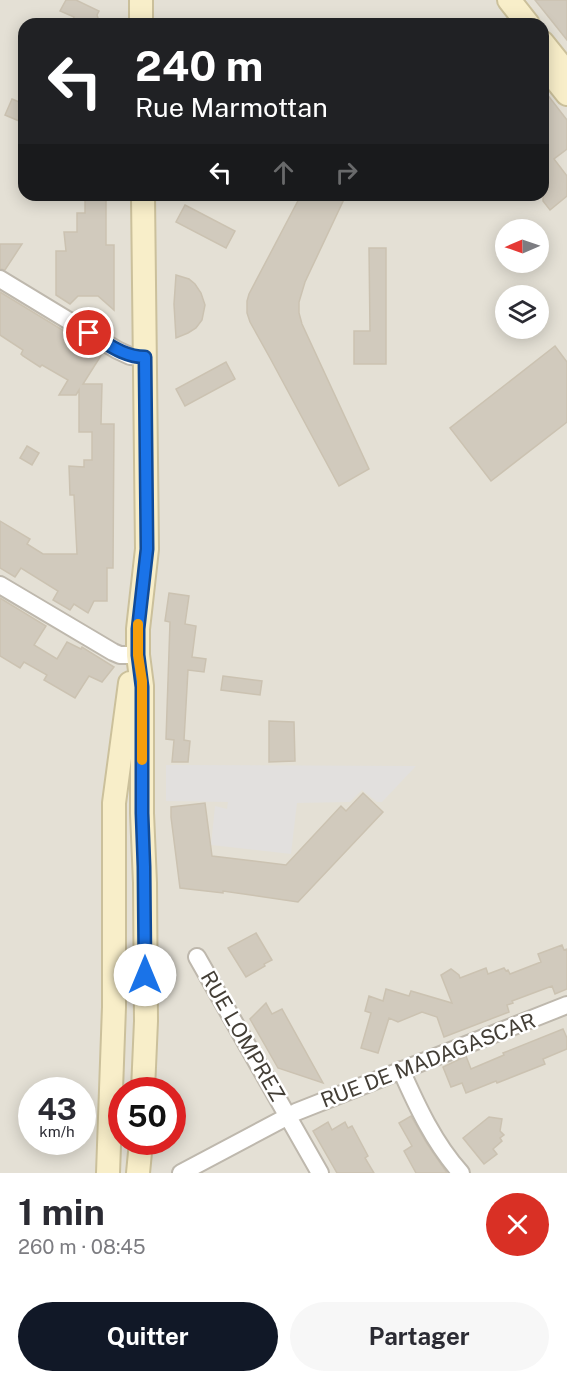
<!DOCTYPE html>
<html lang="fr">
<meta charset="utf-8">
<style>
body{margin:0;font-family:"Public Sans",sans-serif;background:#f7f7f7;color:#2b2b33;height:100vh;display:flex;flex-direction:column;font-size:22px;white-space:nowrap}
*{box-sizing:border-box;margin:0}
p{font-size:20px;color:#7c7c81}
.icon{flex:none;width:33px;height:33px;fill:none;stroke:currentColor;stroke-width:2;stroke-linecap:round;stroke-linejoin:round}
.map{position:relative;height:1173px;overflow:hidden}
.side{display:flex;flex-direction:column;background:#fff;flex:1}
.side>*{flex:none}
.guide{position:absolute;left:18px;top:18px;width:531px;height:183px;border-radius:18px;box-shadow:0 3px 15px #0003;background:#202124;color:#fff;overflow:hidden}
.needle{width:39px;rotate:268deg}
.controls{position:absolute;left:495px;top:219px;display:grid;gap:12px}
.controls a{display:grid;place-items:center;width:54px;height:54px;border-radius:50%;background:#fff;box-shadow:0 3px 15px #0003;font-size:30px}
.speed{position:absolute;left:18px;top:1077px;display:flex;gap:12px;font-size:30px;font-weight:700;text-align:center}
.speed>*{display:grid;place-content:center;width:78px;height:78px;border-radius:50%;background:#fff;box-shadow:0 3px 15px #0003;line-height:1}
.speed small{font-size:15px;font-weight:400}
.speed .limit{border:9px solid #d22;background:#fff;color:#111}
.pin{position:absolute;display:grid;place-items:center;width:51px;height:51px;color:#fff;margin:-26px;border:3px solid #fff;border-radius:50%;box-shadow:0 2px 6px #0007}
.me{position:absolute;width:66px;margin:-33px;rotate:0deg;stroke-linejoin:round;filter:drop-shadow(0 0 4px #0008)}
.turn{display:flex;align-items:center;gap:21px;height:126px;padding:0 18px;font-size:27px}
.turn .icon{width:78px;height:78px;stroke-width:2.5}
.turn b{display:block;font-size:42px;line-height:51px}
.lanes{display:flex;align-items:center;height:57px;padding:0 18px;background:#0003;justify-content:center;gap:30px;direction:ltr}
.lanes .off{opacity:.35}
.round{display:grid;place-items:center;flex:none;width:63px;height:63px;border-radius:32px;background:#f7f7f7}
.headline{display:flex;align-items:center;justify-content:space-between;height:102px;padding:0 18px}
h1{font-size:36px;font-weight:700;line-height:45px}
.button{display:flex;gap:12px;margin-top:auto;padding:12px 18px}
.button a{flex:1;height:69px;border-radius:36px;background:#111827;color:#fff;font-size:24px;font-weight:700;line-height:69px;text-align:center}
.button a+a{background:#f7f7f7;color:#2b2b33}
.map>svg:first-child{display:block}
.residential{fill:#e4e0d5;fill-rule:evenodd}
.parking{fill:#e2e0de}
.building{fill:#d1cabd;stroke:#cbc2b1;stroke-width:1.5}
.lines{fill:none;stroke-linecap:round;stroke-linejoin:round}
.street-casing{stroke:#beb8ad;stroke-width:20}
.secondary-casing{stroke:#cbc09b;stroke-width:26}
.street{stroke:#fff;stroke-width:16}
.secondary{stroke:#f8eec9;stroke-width:22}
.route-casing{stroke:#114b97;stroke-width:15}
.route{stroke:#1a73e8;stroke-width:10}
.slow{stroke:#f59e0b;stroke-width:10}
.labels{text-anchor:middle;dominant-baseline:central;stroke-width:5;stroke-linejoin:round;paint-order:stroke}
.street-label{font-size:21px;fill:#433e36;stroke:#fff}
</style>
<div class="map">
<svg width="567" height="1173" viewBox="0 0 567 1173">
<rect width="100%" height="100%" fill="#f1eee6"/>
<!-- residential -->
<path class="residential" d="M0 0H567V1173H0ZM24 24H543V195H24ZM506 230H538V262H506ZM506 296H538V328H506ZM32 1090H82V1142H32ZM122 1090H172V1142H122Z"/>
<!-- parking -->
<path class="parking" d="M166 765 416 766 382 802H377L362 790 350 802 297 803 291 854 211 845 215 806 227 809 228 802 166 801Z"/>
<!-- building -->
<g class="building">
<path d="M66 0H76L99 11 97 15 100 24H71L74 17 60 11Z"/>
<path d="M535 0H567V40Z"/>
<path d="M543 89 567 120V149L554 159 567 176V196L550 210 543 201Z"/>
<path d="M12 99 24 104V123L5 115Z"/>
<path d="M85 195H106V245H114V310L98 296H78L70 304 56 295V251H66L64 232H77V213H85Z"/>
<path d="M301 195H346L305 282 299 302V313L302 324 369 469 339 486 270 358 250 322 247 313V301L249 294Z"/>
<path d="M185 205 235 231 226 248 176 222Z"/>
<path d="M0 244H22L5 270 0 269Z"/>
<path d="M369 248H386V364H354V331H370Z"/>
<path d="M176 275 189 279 195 284 201 293 205 305 202 320 196 328 188 333 176 338 174 304Z"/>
<path d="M0 292 102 354 83 384H102L101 424H114L113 568H107V601H94L88 613 74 604 70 610 53 600 58 591 21 568 15 577 0 568V521L30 539 27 544 43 554H77L74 495H70L69 466 84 467V460H92V432H79V390L76 395H59L68 380 42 365 40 367 23 356 21 354 23 350 0 335Z"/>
<path d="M555 346 567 362V422L491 481 450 428Z"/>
<path d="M226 362 235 379 185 406 176 389Z"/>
<path d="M27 446 39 453 32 465 20 458Z"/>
<path d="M169 593 189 596 185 624 196 626 192 657 206 659 204 672 188 670 184 740 190 741 188 762H172L174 740 166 739 170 622 165 621Z"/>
<path d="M0 598 46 626 34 645 57 659 67 642 81 649 82 647 114 667 102 682 89 676 75 698 44 680 47 675 24 662 20 668 0 656Z"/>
<path d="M223 676 262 681 260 695 221 690Z"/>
<path d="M269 721 294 722 295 761 269 762Z"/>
<path d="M363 793 383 812 298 902 223 891V893L180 888 171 817V807L205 803 212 856 286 865 341 806 346 811Z"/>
<path d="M256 933 272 960 264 964 265 966 246 977 228 948Z"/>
<path d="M562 945 564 950 567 949V989L555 994 552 986 512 1001 513 1003 507 1005 509 1012 444 1037 437 1017 422 1012 398 1022 389 1018 378 1053 361 1048 371 1013 365 1011 369 996 383 1001 386 989 409 996 411 991 452 1003 441 975 451 969 459 975 460 978 486 968 488 974 504 968 506 971 508 970 510 974 541 962 538 954Z"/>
<path d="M266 1003 272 1014 282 1009 323 1083 278 1068 250 1019Z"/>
<path d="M563 1029 567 1038V1049L543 1059 545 1064 497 1083 496 1081 466 1093 462 1083 451 1087 443 1067 466 1056 471 1069 504 1055 503 1053Z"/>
<path d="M411 1116 426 1142 447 1173H416L404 1151 412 1146 399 1123Z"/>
<path d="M489 1117 502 1119 500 1131 504 1135 500 1138 502 1141 493 1149 497 1154 484 1164 463 1138Z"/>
<path d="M328 1122 332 1130 345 1122 348 1128 352 1126 368 1156 365 1158 374 1173H337L313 1131Z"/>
</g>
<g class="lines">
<defs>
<g id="street">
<path d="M0 279 117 350 130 356 145 357"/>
<path d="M0 585 113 652 120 655H138"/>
<path d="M197 957 320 1173"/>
<path d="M401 1070C417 1106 434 1143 461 1173"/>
<path d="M181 1173 296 1112 567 1005"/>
</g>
<g id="secondary">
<path d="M141 0V24"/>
<path d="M509 0 528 24"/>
<path d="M543 43 567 73"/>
<path d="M544 65 567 94"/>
<path d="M143 195 147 549 138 629V655L142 686V813L145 883 146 1021 143 1090"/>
<path d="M108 1173 114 1007V803L130 683"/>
<path d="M138 1173 141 1142"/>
</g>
</defs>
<!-- street casing -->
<use href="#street" class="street-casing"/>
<!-- secondary casing -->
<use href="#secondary" class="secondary-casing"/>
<!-- street -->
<use href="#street" class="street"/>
<!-- secondary -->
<use href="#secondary" class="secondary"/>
</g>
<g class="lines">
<defs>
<path id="route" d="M89 333C107 343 123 357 145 357L147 549 138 629V655L142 687V813L144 867 145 975"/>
</defs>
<!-- route casing -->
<use href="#route" class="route-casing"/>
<!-- route -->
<use href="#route" class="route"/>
<!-- slow -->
<path class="slow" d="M138 624V655L142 681V760"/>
</g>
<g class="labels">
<!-- street labels -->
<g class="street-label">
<text transform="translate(243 1036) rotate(60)">RUE LOMPREZ</text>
<text transform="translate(428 1060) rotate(-21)">RUE DE MADAGASCAR</text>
</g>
</g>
</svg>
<div class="controls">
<a><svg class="needle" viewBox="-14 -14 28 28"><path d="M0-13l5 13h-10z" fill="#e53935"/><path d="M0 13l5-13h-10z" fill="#7c7c81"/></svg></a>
<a><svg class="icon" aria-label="layers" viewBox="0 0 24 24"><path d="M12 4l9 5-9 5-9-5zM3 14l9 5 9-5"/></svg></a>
</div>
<div class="speed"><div>43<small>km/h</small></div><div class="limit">50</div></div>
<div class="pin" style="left:89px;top:333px;background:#d93025"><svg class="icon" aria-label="arrive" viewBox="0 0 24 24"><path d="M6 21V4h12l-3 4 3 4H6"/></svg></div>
<svg class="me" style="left:145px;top:975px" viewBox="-20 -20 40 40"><circle r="19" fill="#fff"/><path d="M0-13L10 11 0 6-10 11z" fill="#1a73e8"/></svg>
<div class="guide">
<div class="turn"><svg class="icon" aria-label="left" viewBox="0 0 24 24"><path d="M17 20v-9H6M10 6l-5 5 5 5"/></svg><div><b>240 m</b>Rue Marmottan</div></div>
<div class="lanes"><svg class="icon" aria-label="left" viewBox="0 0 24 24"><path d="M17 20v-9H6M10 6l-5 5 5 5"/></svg><svg class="icon off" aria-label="ahead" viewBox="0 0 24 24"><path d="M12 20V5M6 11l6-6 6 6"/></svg><svg class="icon off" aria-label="right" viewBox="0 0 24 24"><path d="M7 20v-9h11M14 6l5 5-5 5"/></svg></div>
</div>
</div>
<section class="side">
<div class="headline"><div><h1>1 min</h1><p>260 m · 08:45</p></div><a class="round" style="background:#d93025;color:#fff"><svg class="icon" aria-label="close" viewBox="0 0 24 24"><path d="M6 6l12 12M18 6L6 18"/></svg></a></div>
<div class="button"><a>Quitter</a><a>Partager</a></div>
</section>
